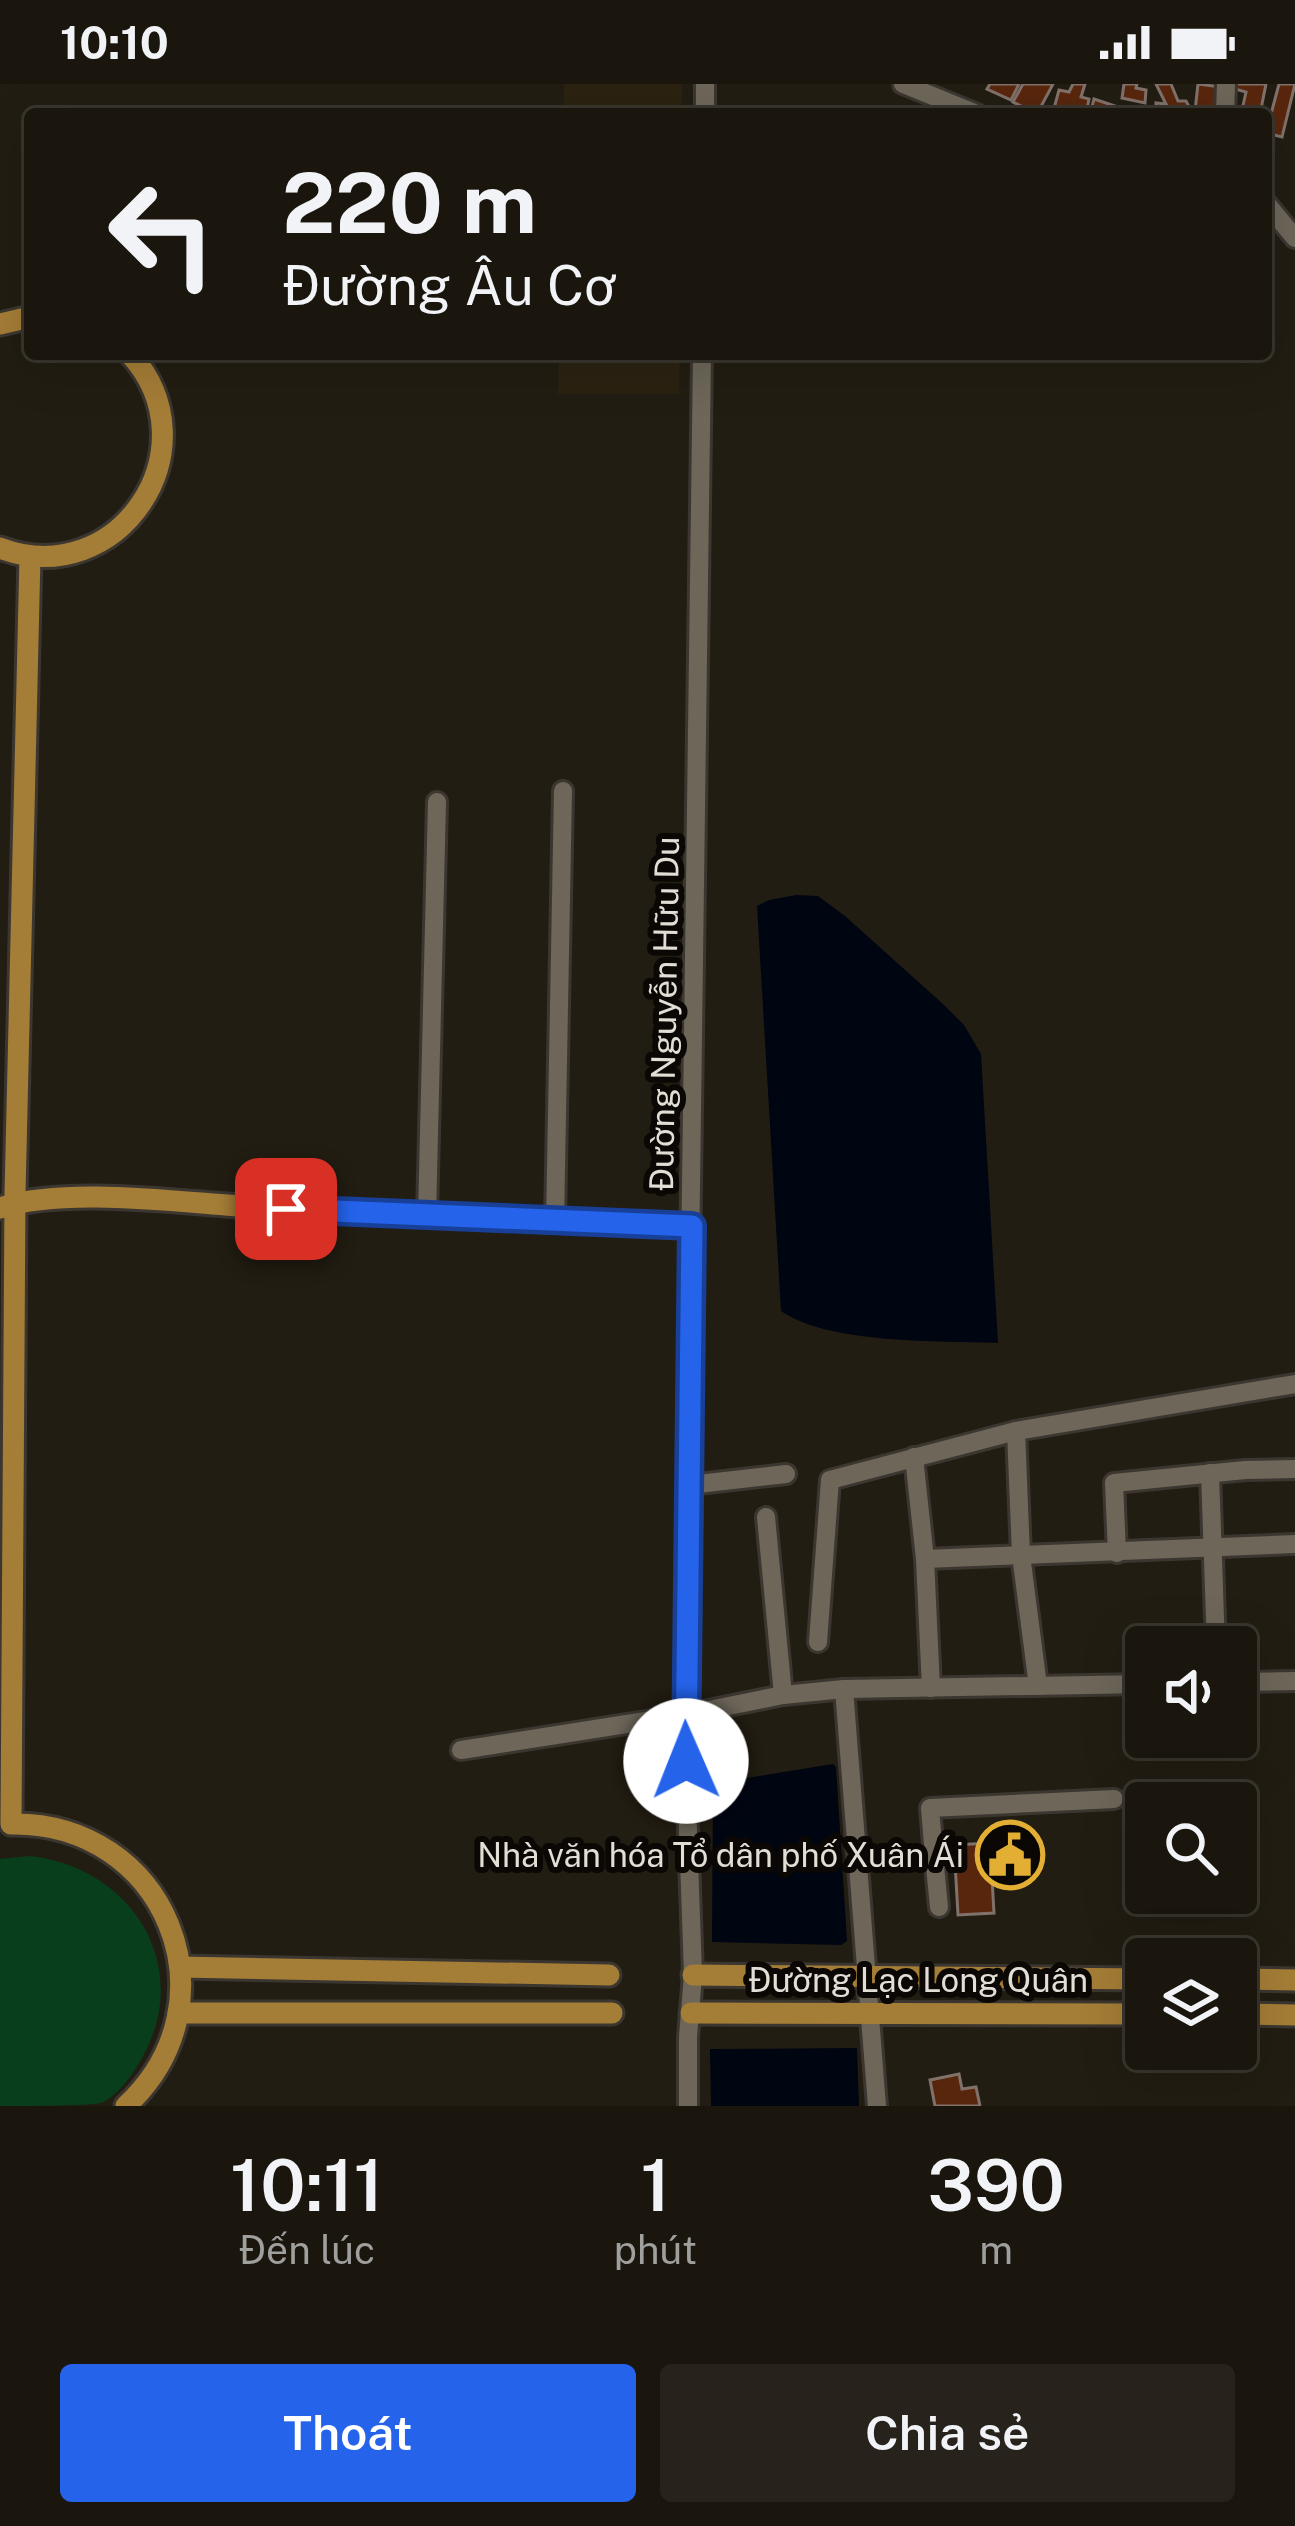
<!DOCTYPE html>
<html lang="vi">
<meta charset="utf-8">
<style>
body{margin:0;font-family:"Public Sans",sans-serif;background:#27231c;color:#f1f3f6;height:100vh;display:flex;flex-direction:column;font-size:45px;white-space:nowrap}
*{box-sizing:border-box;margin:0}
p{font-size:39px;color:#9f9f9e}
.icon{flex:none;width:66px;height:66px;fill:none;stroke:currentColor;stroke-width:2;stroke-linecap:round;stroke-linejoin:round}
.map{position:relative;height:2022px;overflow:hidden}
.panel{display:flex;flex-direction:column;background:#1a160e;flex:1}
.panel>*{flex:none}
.guide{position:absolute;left:24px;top:24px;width:1248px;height:252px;border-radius:12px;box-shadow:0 12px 48px #0002,0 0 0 3px #38352e;background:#1a160e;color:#f1f3f6;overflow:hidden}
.fabs{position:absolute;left:1125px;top:1542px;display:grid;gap:24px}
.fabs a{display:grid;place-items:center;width:132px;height:132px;border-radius:12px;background:#1a160e;box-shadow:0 12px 48px #0002,0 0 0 3px #38352e;font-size:60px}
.pin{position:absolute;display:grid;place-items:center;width:102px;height:102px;color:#fff;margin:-51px;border-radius:24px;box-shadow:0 6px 18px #0006}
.me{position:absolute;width:132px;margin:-66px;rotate:359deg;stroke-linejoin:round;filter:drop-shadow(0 0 9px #0008)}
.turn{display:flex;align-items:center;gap:42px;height:252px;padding:0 60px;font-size:54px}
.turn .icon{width:156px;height:156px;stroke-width:2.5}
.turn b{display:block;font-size:84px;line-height:102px}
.eta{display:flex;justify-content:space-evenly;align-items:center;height:204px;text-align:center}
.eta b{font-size:72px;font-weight:600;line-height:84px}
.cta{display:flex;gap:24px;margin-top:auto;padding:24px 60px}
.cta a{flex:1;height:138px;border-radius:12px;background:#2563eb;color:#fff;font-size:48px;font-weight:600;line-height:138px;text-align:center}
.cta a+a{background:#27231c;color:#f1f3f6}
.status{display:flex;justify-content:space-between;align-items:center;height:84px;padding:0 60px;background:#1a160e;direction:ltr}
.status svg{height:33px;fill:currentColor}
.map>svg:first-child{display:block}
.built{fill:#2b2211}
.green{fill:#093e1c}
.water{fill:#000512}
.building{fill:#58260d;stroke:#80716a;stroke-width:3}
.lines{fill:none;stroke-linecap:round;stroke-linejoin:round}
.minor-casing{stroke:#3b3630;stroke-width:24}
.major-casing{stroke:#3b3630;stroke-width:27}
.minor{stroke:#6d6659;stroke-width:18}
.major{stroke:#a47d36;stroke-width:21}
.route-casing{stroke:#184099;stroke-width:30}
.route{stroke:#2563eb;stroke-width:21}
.labels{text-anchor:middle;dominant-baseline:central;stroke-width:12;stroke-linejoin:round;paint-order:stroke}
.street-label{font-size:33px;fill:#e2ded6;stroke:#0a0704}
.poi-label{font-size:33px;fill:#e2ded6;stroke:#0a0704;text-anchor:end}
</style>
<div class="status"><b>10:10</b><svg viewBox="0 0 49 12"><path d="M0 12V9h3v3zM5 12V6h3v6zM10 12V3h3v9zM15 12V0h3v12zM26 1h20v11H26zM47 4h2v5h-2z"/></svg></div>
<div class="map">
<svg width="1295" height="2022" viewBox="0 0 1295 2022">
<rect width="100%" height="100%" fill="#221d12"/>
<!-- built -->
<g class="built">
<rect x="564" y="0" width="118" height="30"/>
<path d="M559 270H680L679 310H558Z"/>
</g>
<!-- green -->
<path class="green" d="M29 1772C129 1782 194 1879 143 1972 134 1989 119 2011 101 2019 85 2022 22 2022 0 2022V1775Z"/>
<!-- water -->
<g class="water">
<path d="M796 811 818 812 845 832 943 920 964 941 981 970 998 1259C941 1257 828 1260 781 1227L757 822 769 816Z"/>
<path d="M833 1680 836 1683 847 1857 841 1861 712 1858 713 1702 716 1699Z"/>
<path d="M857 1964 859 2022H711L710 1965Z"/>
</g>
<!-- building -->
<g class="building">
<path d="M990 0H1019L1011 16 987 5Z"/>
<path d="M1023 0H1053L1037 30 1013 18Z"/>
<path d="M1073 0H1085L1081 13 1089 15 1086 30 1053 28 1059 6 1069 8Z"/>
<path d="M1124 0H1137L1136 4 1146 6 1145 19 1122 14Z"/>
<path d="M1156 0H1171L1178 17H1186L1193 30H1156V19L1166 20Z"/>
<path d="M1198 0 1221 3 1218 30 1195 27Z"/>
<path d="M1236 0H1266L1260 30 1242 26 1246 8 1235 5Z"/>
<path d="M1279 0H1295L1282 53 1266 49Z"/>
<path d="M1094 15 1115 22 1113 30H1090Z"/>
<path d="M990 1759 994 1829 958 1831 954 1761Z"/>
<path d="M959 1990 962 2005 976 2003 980 2022H935L930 1996Z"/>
</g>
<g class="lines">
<defs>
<g id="minor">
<path d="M903 0 977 30"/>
<path d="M705 30V0"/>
<path d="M1225 30 1226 0"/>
<path d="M1266 119 1295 154"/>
<path d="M427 1132 437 718"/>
<path d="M555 1138 563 707"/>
<path d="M1016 1347 1021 1471 1038 1602"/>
<path d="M914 1373 925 1475 931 1604"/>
<path d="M1210 1389 1216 1563"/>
<path d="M689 1401 786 1390"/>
<path d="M766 1433 783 1611"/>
<path d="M1117 1469 1114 1399 1245 1386 1295 1385"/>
<path d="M925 1475 1295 1460"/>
<path d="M818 1558 830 1396 1016 1347 1295 1300"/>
<path d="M1236 1598 1294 1597"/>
<path d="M844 1605 877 2022"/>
<path d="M461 1666 684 1631 783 1611 844 1605 1146 1600"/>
<path d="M934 1772 939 1823"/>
<path d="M859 1776 934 1772 930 1724 1114 1715"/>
<path d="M688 2022V1953L693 1891 684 1631 702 270"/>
</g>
<g id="major">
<path d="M0 240 30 233"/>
<path d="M0 464C119 509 215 363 130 270"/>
<path d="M30 472 15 1110 11 1740C165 1737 239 1917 126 2022"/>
<path d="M0 1124C66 1102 183 1119 254 1123 400 1131 546 1137 692 1142"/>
<path d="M180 1883 609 1891"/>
<path d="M693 1891 1146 1895"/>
<path d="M1236 1895 1295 1896"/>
<path d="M178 1929H612"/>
<path d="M691 1929 1146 1930"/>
<path d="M1236 1930 1295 1931"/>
</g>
</defs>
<!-- minor casing -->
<use href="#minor" class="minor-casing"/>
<!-- major casing -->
<use href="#major" class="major-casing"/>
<!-- minor -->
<use href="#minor" class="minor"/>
<!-- major -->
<use href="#major" class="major"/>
</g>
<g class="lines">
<defs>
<path id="route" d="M286 1125 692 1142 686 1677"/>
</defs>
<!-- route casing -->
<use href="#route" class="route-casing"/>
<!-- route -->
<use href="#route" class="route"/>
</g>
<!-- icons -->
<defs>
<symbol id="civic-ring" viewBox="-11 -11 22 22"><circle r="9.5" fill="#0a0704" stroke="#e2af34" stroke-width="1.5"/><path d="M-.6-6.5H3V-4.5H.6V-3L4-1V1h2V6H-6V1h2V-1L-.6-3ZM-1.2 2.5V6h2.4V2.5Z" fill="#e2af34"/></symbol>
</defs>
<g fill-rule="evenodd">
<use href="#civic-ring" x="972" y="1733" width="76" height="76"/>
</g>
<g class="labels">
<!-- street labels -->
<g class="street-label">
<text transform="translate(664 930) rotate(-89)">Đường Nguyễn Hữu Du</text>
<text x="918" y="1896">Đường Lạc Long Quân</text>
</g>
<!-- poi labels -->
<g class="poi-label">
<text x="964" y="1771">Nhà văn hóa Tổ dân phố Xuân Ái</text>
</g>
</g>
</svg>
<div class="fabs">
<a><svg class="icon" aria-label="sound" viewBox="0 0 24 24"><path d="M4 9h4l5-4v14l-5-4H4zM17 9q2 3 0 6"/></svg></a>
<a><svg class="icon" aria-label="search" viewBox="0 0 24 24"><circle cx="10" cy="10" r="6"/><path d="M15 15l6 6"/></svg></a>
<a><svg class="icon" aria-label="layers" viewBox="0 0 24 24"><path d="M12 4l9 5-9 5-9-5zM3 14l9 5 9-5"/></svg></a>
</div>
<div class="pin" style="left:286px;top:1125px;background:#d93025"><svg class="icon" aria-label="arrive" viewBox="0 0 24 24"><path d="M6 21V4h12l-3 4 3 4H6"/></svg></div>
<svg class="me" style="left:686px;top:1677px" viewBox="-20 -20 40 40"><circle r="19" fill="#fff"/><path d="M0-13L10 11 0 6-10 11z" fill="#2563eb"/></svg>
<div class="guide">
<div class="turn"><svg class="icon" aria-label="left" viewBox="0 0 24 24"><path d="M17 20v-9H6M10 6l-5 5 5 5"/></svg><div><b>220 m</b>Đường Âu Cơ</div></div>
</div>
</div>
<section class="panel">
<div class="eta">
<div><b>10:11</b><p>Đến lúc</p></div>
<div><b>1</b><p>phút</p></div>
<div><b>390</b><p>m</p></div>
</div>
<div class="cta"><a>Thoát</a><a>Chia sẻ</a></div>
</section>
